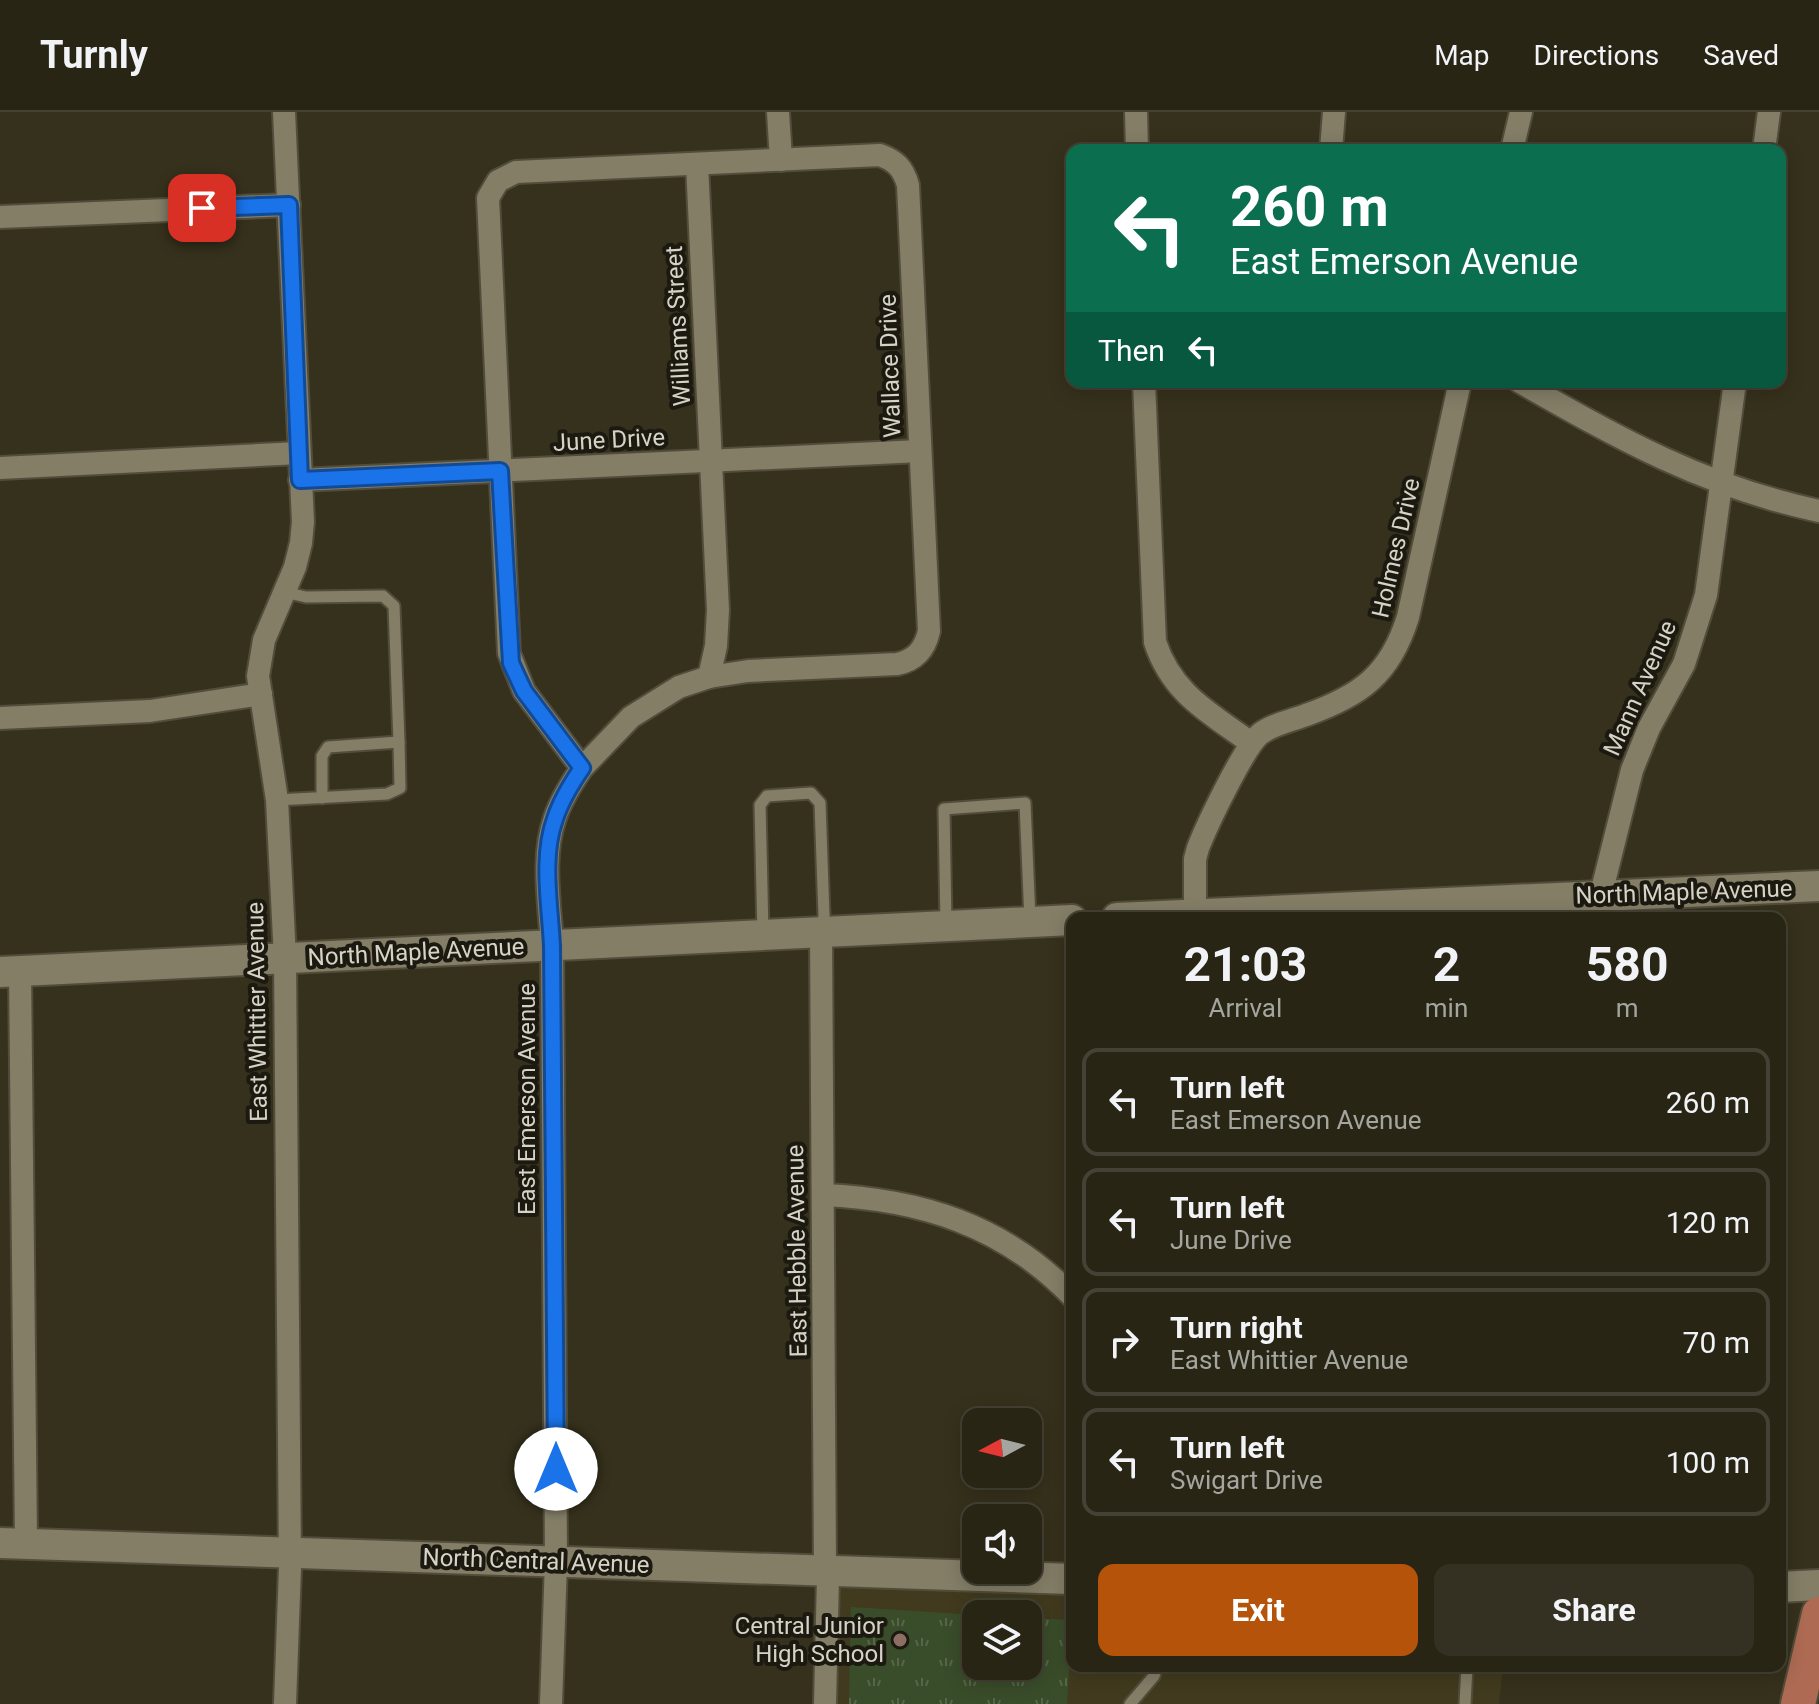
<!DOCTYPE html>
<style>
body{margin:0;font-family:Roboto,sans-serif;background:#343122;color:#f1f3f6;height:100vh;display:flex;flex-direction:column;font-size:30px;white-space:nowrap}
*{box-sizing:border-box;margin:0}
p{font-size:26px;color:#a5a5a0}
.icon{flex:none;width:44px;height:44px;fill:none;stroke:currentColor;stroke-width:2;stroke-linecap:round;stroke-linejoin:round}
.map{position:relative;flex:1;overflow:hidden}
.sheet{position:absolute;left:1066px;top:800px;width:720px;height:760px;display:flex;flex-direction:column;background:#282515;border-radius:16px;box-shadow:0 4px 20px #0003,0 0 0 2px #444234}
.sheet>*{flex:none}
.guide{position:absolute;left:1066px;top:32px;width:720px;height:244px;border-radius:16px;box-shadow:0 4px 20px #0003,0 0 0 2px #444234;background:#0b6e4f;color:#fff;overflow:hidden}
.needle{width:52px;rotate:263deg}
.tools{position:absolute;left:962px;top:1296px;display:grid;gap:16px}
.tools a{display:grid;place-items:center;width:80px;height:80px;border-radius:16px;background:#282515;box-shadow:0 4px 20px #0003,0 0 0 2px #444234;font-size:40px}
.pin{position:absolute;display:grid;place-items:center;width:68px;height:68px;color:#fff;margin:-34px;border-radius:16px;box-shadow:0 4px 12px #0006}
.me{position:absolute;width:88px;margin:-44px;rotate:0deg;stroke-linejoin:round;filter:drop-shadow(0 0 6px #0008)}
.turn{display:flex;align-items:center;gap:28px;height:168px;padding:0 32px;font-size:36px}
.turn .icon{width:104px;height:104px;stroke-width:2.5}
.turn b{display:block;font-size:56px;line-height:68px}
.then{display:flex;align-items:center;height:76px;padding:0 32px;background:#0003;gap:16px;font-size:30px}
.eta{display:flex;justify-content:space-evenly;align-items:center;height:136px;text-align:center}
.eta b{font-size:48px;font-weight:700;line-height:56px}
.button{display:flex;gap:16px;margin-top:auto;padding:16px 32px}
.button a{flex:1;height:92px;border-radius:16px;background:#b45309;color:#fff;font-size:32px;font-weight:700;line-height:92px;text-align:center}
.button a+a{background:#343122;color:#f1f3f6}
ul{padding:0;list-style:none}
li{display:flex;align-items:center;gap:24px;height:108px;margin:0 16px 12px;padding:0 16px;border:4px solid #444234;border-radius:16px}
li div{flex:1}
li b{display:block;font-size:30px}
li em{font-style:normal}
header{display:flex;align-items:center;gap:48px;box-sizing:border-box;height:112px;padding:0 40px;background:#282515;border-bottom:2px solid #444234}
header strong{font-size:38px}
nav{display:flex;gap:44px;margin-inline-start:auto;font-size:28px}
.map>svg:first-child{display:block}
.built{fill:#413a1e;fill-rule:evenodd}
.grass{fill:url(#grass-tufts)}
.lines{fill:none;stroke-linecap:round;stroke-linejoin:round}
.lane-casing{stroke:#524d3b;stroke-width:15}
.street-casing{stroke:#524d3b;stroke-width:26}
.secondary-casing{stroke:#524d3b;stroke-width:34}
.primary-casing{stroke:#524d3b;stroke-width:38}
.lane{stroke:#847e67;stroke-width:11}
.street{stroke:#847e67;stroke-width:22}
.secondary{stroke:#847e67;stroke-width:30}
.primary{stroke:#ae6a53;stroke-width:34}
.route-casing{stroke:#114b97;stroke-width:20}
.route{stroke:#1a73e8;stroke-width:14}
.education-dot{fill:#8d6e63;stroke:#1b1910;stroke-width:3}
.labels{text-anchor:middle;dominant-baseline:central;stroke-width:8;stroke-linejoin:round;paint-order:stroke}
.street-label{font-size:24px;fill:#d6d3c6;stroke:#1b1910}
.poi-label{font-size:24px;fill:#d6d3c6;stroke:#1b1910;text-anchor:end}
</style>
<header>
<strong>Turnly</strong>
<nav><a>Map</a><a>Directions</a><a>Saved</a></nav>
</header>
<div class="map">
<svg width="1819" height="1592" viewBox="0 0 1819 1592">
<defs>
<pattern id="grass-tufts" width="24" height="20" patternUnits="userSpaceOnUse" patternTransform="scale(2)"><rect width="24" height="20" fill="#3a4d2a"/><path d="M3 7l-1-3M5 7V3M7 7l1-3M15 17l-1-3M17 17v-4M19 17l1-3" fill="none" stroke="#566647"/></pattern>
</defs>
<rect width="100%" height="100%" fill="#36311c"/>
<!-- built -->
<path class="built" d="M825 1459 1072 1467V1554H1503L1499 1592H824ZM976 1502H1028V1554H976Z"/>
<!-- grass -->
<path class="grass" d="M851 1495 976 1503V1554H1028V1506L1072 1508 1067 1592H849Z"/>
<g class="lines">
<defs>
<g id="lane">
<path d="M284 480 306 485 383 484 394 494 399 630"/>
<path d="M277 688 387 682 400 676 399 630 328 635 322 644V686"/>
<path d="M946 813 944 697 1025 691 1030 808"/>
<path d="M763 821 760 693 767 684 811 681 820 691 824 804 821 819"/>
<path d="M1130 1592 1154 1564 1157 1554"/>
<path d="M1465 1592 1467 1554"/>
</g>
<g id="street">
<path d="M284 0 303 410 301 431 295 455 264 528 258 564 277 688 285 846 290 1455 285 1592"/>
<path d="M778 0 781 48"/>
<path d="M1136 0 1137 38"/>
<path d="M1331 38 1334 0"/>
<path d="M1512 38 1521 0"/>
<path d="M1764 38 1769 0"/>
<path d="M697 52 718 498 716 534 709 565"/>
<path d="M0 105 289 93"/>
<path d="M1144 270 1155 530C1172 582 1210 601 1251 631"/>
<path d="M1520 270C1622 328 1703 374 1819 399"/>
<path d="M0 356 299 341"/>
<path d="M300 368 920 339"/>
<path d="M0 606 150 599 261 582"/>
<path d="M1195 806V747L1198 736C1207 713 1244 635 1260 622 1273 612 1291 609 1306 603 1360 584 1390 563 1408 505L1460 270"/>
<path d="M1595 806 1632 658 1649 616 1684 552 1706 483 1735 270"/>
<path d="M821 820 825 1459 828 1465 825 1592"/>
<path d="M20 859 26 1431"/>
<path d="M823 1083C920 1087 1003 1113 1072 1184"/>
<path d="M551 1592 556 1450 552 834C550 793 541 745 555 706 561 688 571 672 582 656L524 579 509 541 488 86 498 69 516 60 880 43C896 49 903 56 908 73L929 519C925 537 916 548 897 552L748 559 709 565 679 575 631 605 582 656"/>
</g>
<g id="secondary">
<path d="M1117 806 1819 774"/>
<path d="M0 860 1072 808"/>
<path d="M0 1431 1072 1467"/>
<path d="M1780 1475 1819 1473"/>
</g>
<path id="primary" d="M1798 1592 1819 1502"/>
</defs>
<!-- lane casing -->
<use href="#lane" class="lane-casing"/>
<!-- street casing -->
<use href="#street" class="street-casing"/>
<!-- secondary casing -->
<use href="#secondary" class="secondary-casing"/>
<!-- primary casing -->
<use href="#primary" class="primary-casing"/>
<!-- lane -->
<use href="#lane" class="lane"/>
<!-- street -->
<use href="#street" class="street"/>
<!-- secondary -->
<use href="#secondary" class="secondary"/>
<!-- primary -->
<use href="#primary" class="primary"/>
</g>
<g class="lines">
<defs>
<path id="route" d="M202 96 289 93 300 368 500 359 511 551 524 579 582 656C571 672 561 688 555 707 541 745 550 793 552 834L556 1357"/>
</defs>
<!-- route casing -->
<use href="#route" class="route-casing"/>
<!-- route -->
<use href="#route" class="route"/>
</g>
<!-- markers -->
<circle class="education-dot" cx="900" cy="1528" r="8"/>
<g class="labels">
<!-- street labels -->
<g class="street-label">
<text transform="translate(678 214) rotate(-93)">Williams Street</text>
<text transform="translate(890 254) rotate(-92)">Wallace Drive</text>
<text transform="translate(609 328) rotate(-3)">June Drive</text>
<text transform="translate(1396 436) rotate(-77)">Holmes Drive</text>
<text transform="translate(1640 576) rotate(-66)">Mann Avenue</text>
<text transform="translate(1684 780) rotate(-2)">North Maple Avenue</text>
<text transform="translate(416 840) rotate(-3)">North Maple Avenue</text>
<text transform="translate(257 900) rotate(-91)">East Whittier Avenue</text>
<text transform="translate(527 987) rotate(-90)">East Emerson Avenue</text>
<text transform="translate(797 1139) rotate(-91)">East Hebble Avenue</text>
<text transform="translate(536 1449) rotate(2)">North Central Avenue</text>
</g>
<!-- poi labels -->
<g class="poi-label">
<text x="884" y="1514">Central Junior<tspan x="884" dy="28">High School</tspan></text>
</g>
</g>
</svg>
<div class="tools">
<a><svg class="needle" viewBox="-14 -14 28 28"><path d="M0-13l5 13h-10z" fill="#e53935"/><path d="M0 13l5-13h-10z" fill="#a5a5a0"/></svg></a>
<a><svg class="icon" aria-label="sound" viewBox="0 0 24 24"><path d="M4 9h4l5-4v14l-5-4H4zM17 9q2 3 0 6"/></svg></a>
<a><svg class="icon" aria-label="layers" viewBox="0 0 24 24"><path d="M12 4l9 5-9 5-9-5zM3 14l9 5 9-5"/></svg></a>
</div>
<div class="pin" style="left:202px;top:96px;background:#d93025"><svg class="icon" aria-label="arrive" viewBox="0 0 24 24"><path d="M6 21V4h12l-3 4 3 4H6"/></svg></div>
<svg class="me" style="left:556px;top:1357px" viewBox="-20 -20 40 40"><circle r="19" fill="#fff"/><path d="M0-13L10 11 0 6-10 11z" fill="#1a73e8"/></svg>
<div class="guide">
<div class="turn"><svg class="icon" aria-label="left" viewBox="0 0 24 24"><path d="M17 20v-9H6M10 6l-5 5 5 5"/></svg><div><b>260 m</b>East Emerson Avenue</div></div>
<div class="then">Then<svg class="icon" aria-label="left" viewBox="0 0 24 24"><path d="M17 20v-9H6M10 6l-5 5 5 5"/></svg></div>
</div>
<section class="sheet">
<div class="eta">
<div><b>21:03</b><p>Arrival</p></div>
<div><b>2</b><p>min</p></div>
<div><b>580</b><p>m</p></div>
</div>
<ul>
<li><svg class="icon" aria-label="left" viewBox="0 0 24 24"><path d="M17 20v-9H6M10 6l-5 5 5 5"/></svg><div><b>Turn left</b><p>East Emerson Avenue</p></div><em>260 m</em></li>
<li><svg class="icon" aria-label="left" viewBox="0 0 24 24"><path d="M17 20v-9H6M10 6l-5 5 5 5"/></svg><div><b>Turn left</b><p>June Drive</p></div><em>120 m</em></li>
<li><svg class="icon" aria-label="right" viewBox="0 0 24 24"><path d="M7 20v-9h11M14 6l5 5-5 5"/></svg><div><b>Turn right</b><p>East Whittier Avenue</p></div><em>70 m</em></li>
<li><svg class="icon" aria-label="left" viewBox="0 0 24 24"><path d="M17 20v-9H6M10 6l-5 5 5 5"/></svg><div><b>Turn left</b><p>Swigart Drive</p></div><em>100 m</em></li>
</ul>
<div class="button"><a>Exit</a><a>Share</a></div>
</section>
</div>
